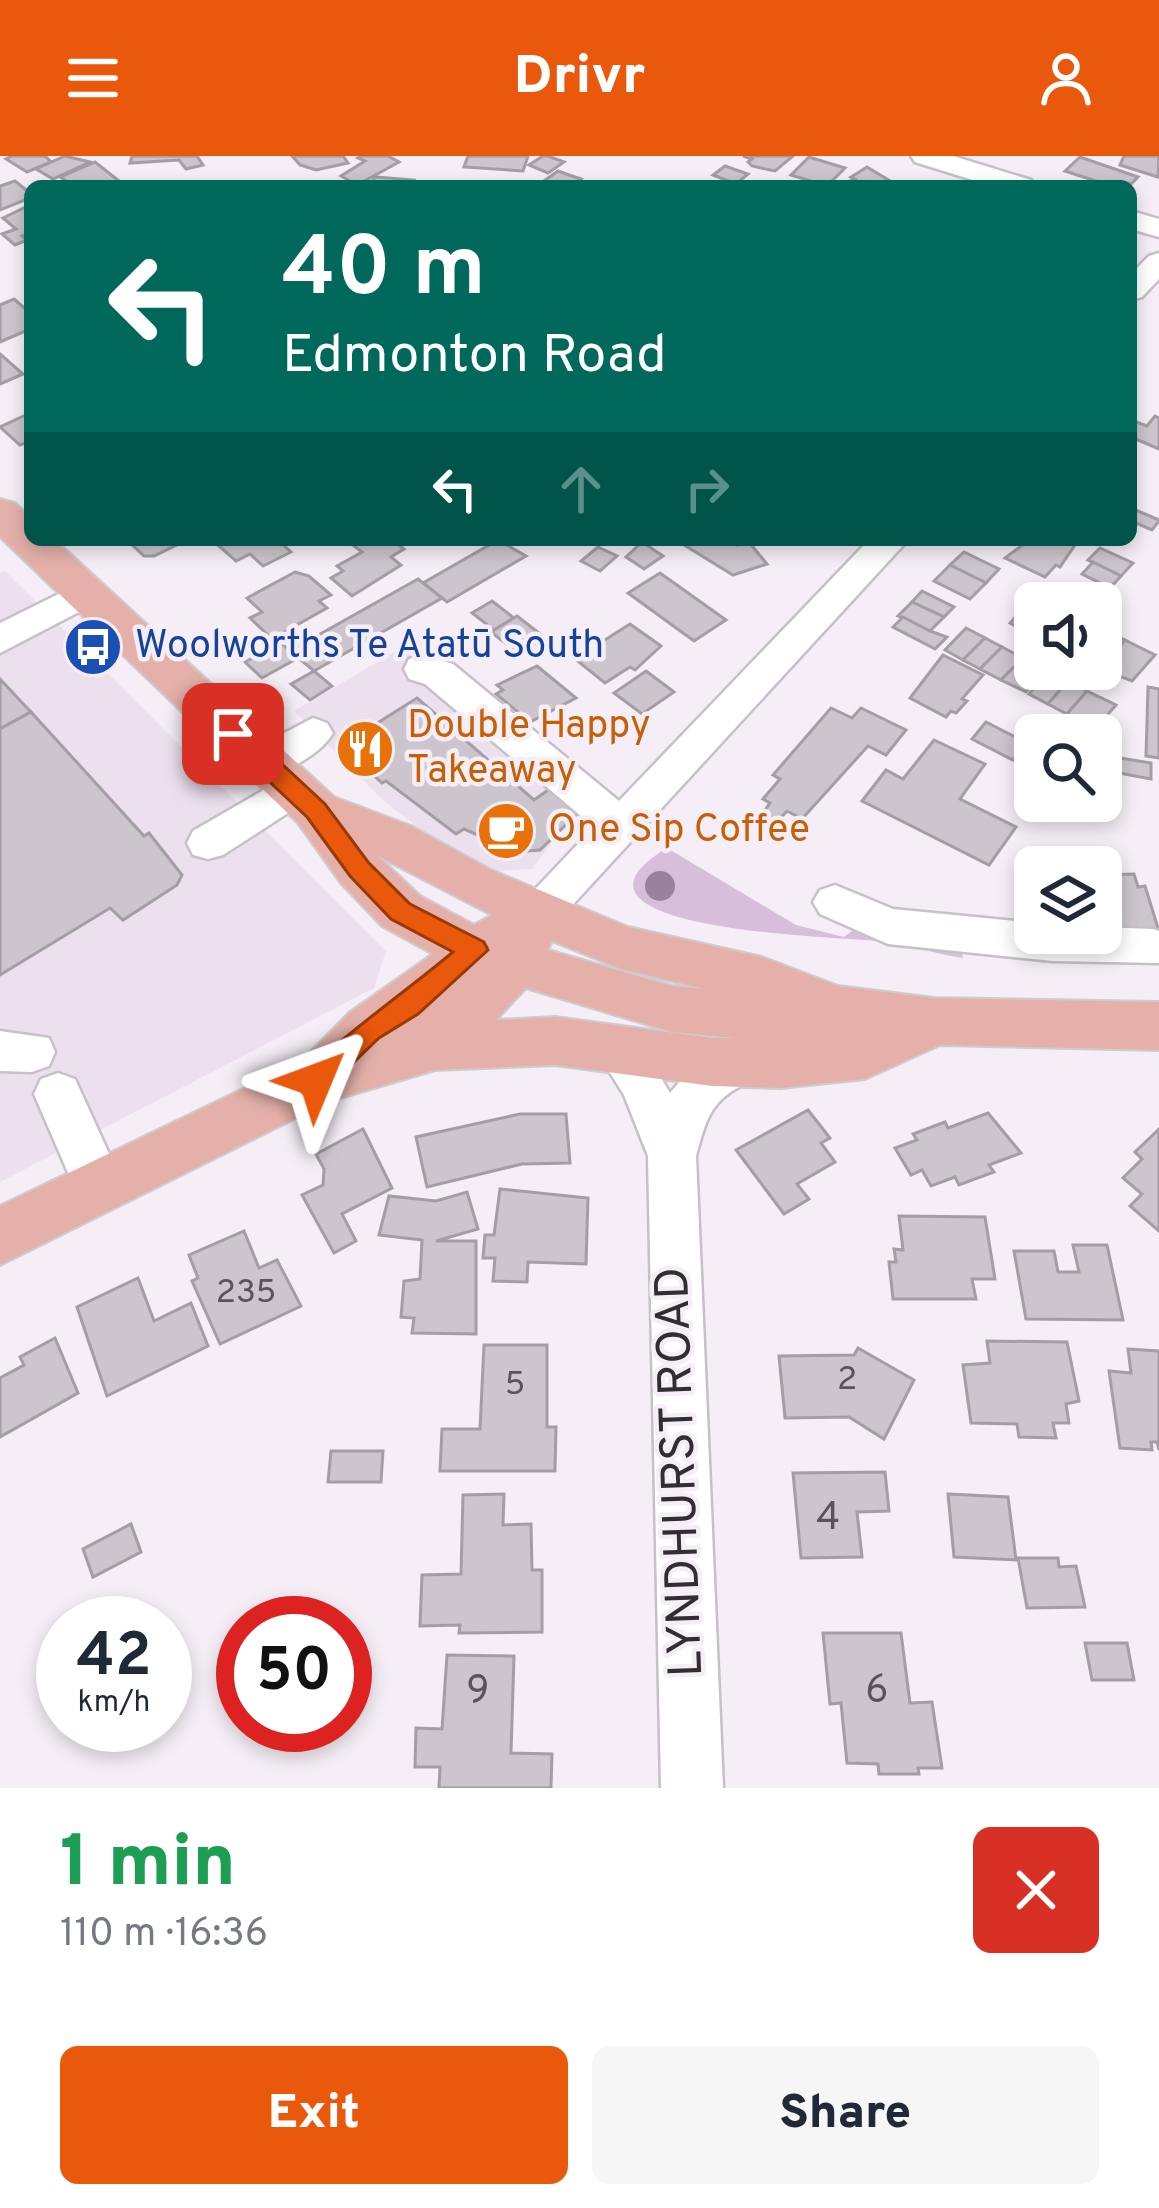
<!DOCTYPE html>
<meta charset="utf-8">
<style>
body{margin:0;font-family:Overpass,sans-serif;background:#f6f6f7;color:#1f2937;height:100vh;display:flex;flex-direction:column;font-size:45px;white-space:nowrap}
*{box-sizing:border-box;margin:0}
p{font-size:39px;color:#747a83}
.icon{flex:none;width:66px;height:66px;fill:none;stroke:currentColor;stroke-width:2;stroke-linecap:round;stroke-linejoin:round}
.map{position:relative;height:1632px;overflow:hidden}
.sheet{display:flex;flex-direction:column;background:#fff;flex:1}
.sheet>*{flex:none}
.banner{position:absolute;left:24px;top:24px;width:1113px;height:366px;border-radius:18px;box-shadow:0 6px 18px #0003;background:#00695c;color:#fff;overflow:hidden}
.buttons{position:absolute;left:1014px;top:426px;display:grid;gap:24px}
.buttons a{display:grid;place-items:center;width:108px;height:108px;border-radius:18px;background:#fff;box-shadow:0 6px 18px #0003;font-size:60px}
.speed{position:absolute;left:36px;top:1440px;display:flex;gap:24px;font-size:60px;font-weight:700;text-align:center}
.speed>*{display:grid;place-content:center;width:156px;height:156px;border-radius:50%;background:#fff;box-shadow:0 6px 18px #0003;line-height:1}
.speed small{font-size:30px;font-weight:400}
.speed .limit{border:18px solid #d22;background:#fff;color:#111}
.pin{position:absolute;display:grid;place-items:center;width:102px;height:102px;color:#fff;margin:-51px;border-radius:24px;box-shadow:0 6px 18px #0006}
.me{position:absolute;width:132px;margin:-66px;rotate:46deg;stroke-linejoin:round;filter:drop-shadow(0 0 9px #0008)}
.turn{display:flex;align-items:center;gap:42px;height:252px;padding:0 60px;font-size:54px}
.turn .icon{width:156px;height:156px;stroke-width:2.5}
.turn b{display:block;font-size:84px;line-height:102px}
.lanes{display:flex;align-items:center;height:114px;padding:0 60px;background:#0003;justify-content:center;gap:60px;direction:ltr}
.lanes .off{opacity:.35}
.round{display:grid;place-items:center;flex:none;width:126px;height:126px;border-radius:18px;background:#f6f6f7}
.summary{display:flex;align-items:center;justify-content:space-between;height:204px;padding:0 60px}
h1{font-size:72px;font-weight:800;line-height:90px;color:#1e9e55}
.button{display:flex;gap:24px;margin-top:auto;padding:24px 60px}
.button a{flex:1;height:138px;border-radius:18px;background:#ea580c;color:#fff;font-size:48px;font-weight:800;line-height:138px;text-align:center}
.button a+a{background:#f6f6f7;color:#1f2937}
header{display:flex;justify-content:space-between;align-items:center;height:156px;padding:0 60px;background:#ea580c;color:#fff;font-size:54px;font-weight:800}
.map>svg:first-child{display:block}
.built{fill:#ece0ee}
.green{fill:#d7bedb}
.building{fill:#ccc5cd;stroke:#a39da4;stroke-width:3}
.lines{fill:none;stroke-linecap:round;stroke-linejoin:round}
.minor-casing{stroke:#c7c0c8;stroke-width:5}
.major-casing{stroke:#cecdce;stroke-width:4}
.minor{fill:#fff;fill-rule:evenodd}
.major{fill:#e5b0aa;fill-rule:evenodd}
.tree{fill:#99839c}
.route{fill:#ea580c;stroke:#983908;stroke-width:3}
.labels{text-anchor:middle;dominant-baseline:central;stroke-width:9;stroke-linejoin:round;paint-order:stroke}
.number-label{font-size:33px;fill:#585458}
.transit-label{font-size:39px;fill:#164399;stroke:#f5eef6;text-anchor:start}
.food-label{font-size:39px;fill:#c56008;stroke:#f5eef6;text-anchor:start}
.near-number-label{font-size:39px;fill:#585458}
.near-street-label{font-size:48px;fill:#312e31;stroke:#f5eef6}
</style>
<header><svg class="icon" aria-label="menu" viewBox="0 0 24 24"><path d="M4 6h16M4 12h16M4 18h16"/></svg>Drivr<svg class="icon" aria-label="person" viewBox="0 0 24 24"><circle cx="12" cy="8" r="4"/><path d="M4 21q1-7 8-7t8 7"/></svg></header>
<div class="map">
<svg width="1159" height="1632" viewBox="0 0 1159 1632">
<rect width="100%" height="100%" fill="#f5eef6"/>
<!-- built -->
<g class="built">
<path d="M5 415 386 795 374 832 0 1026V417Z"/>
<path d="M420 481 595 628 532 713 495 715 465 709 383 644 294 555Z"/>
</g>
<!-- green -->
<path class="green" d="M667 692 796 769 844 781 864 766 959 786 963 802C939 799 916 790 891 786 865 782 527 777 667 692Z"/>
<!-- building -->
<g class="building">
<path d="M12 0H45L51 6 27 16 6 3Z"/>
<path d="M65 0 90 6 53 23 36 13Z"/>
<path d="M132 0H197L203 9 186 13 179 4 130 7Z"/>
<path d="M292 0H343L348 7 316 14 300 9Z"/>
<path d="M388 0 399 6 357 29 341 20 365 5 358 2 362 0Z"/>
<path d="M468 0H528L523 15 464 11Z"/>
<path d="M543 0H548L564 6 548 17 529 9Z"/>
<path d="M743 0H793L775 15 752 10 748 6 752 3Z"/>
<path d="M1124 0H1159L1158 21 1120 9Z"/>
<path d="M809 1 845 12 827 30 791 19Z"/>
<path d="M1080 1 1138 21 1131 28 1121 25 1111 30 1065 15Z"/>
<path d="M95 6 119 25 108 30H75L60 21Z"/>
<path d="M725 10 748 18 736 28 713 19Z"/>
<path d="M867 11 895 28 838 30 855 23 851 21Z"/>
<path d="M558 15 581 23 572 30H537Z"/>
<path d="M376 21 414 24 412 30H367Z"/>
<path d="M15 25 30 37V42L0 54V30Z"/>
<path d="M30 49V77L22 80 27 84 15 89 2 78 16 73 3 62Z"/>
<path d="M14 143 30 157V173L0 186V149Z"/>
<path d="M0 198 23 218 0 228Z"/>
<path d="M30 257V285L20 289 0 271Z"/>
<path d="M1155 260 1159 262V293L1131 281V264L1147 270Z"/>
<path d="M1131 352 1159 364V365L1152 374 1131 365Z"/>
<path d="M127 384H187L154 400H144Z"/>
<path d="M212 384H278L291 396 263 410 250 398 236 405Z"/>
<path d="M364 384H393L404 393 391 401 401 409 352 440 331 422 343 415 337 410 362 396 354 390Z"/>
<path d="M498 384 526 400 447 446 423 427Z"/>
<path d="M676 384H730L737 389 748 385 767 408 733 419Z"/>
<path d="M1029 384H1072L1077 386 1060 411 1056 409 1045 421 1005 402Z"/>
<path d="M642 386 663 400 644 413 626 401Z"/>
<path d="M598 391 617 400 600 415 581 405Z"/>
<path d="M1100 392 1133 407 1121 420 1088 404Z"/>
<path d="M964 396 999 413 986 427 950 409Z"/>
<path d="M1093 406 1121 420 1110 432 1082 418Z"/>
<path d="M950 409 986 427 970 443 934 425Z"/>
<path d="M295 416 309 420 331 439 319 445 327 452 272 483 250 462 262 456 247 442Z"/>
<path d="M660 417 726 464 694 485 628 437Z"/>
<path d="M418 423 442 442 314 515 290 495Z"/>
<path d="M922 435 954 451 944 461 912 446Z"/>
<path d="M1034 441 1047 447H1035V470L1029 477 1010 467Z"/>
<path d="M492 445 514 462 494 474 472 457Z"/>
<path d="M912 446 944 461 930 475 898 460Z"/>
<path d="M517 460 544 481 519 498 491 476Z"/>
<path d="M903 461 930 475 947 481 935 493 893 471Z"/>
<path d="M630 468 661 490 635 514 630 511 605 527 575 503Z"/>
<path d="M966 472 985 482 963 504 945 494Z"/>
<path d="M1108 476 1125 484 1101 513V484Z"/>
<path d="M985 482 1002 491 980 513 963 504Z"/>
<path d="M1125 484 1155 499 1132 525 1101 513Z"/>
<path d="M280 486 298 502 262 522 245 506Z"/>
<path d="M1002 491 1023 502 1001 524 980 513Z"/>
<path d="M943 499 983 519 962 543 967 545 956 557 951 555 946 561 910 542Z"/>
<path d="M1023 502 1035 513 1046 514 1026 536 1001 524Z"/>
<path d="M537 510 576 542 530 566 496 538 503 534 497 529Z"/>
<path d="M314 515 332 530 310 544 291 528Z"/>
<path d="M646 515 674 536 642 558 614 537Z"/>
<path d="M1048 516 1068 525 1048 548 1029 538Z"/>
<path d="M0 523 31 556 0 573Z"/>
<path d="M1068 525 1087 535 1067 558 1048 548Z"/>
<path d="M1148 531 1159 533V602L1146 600Z"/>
<path d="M1087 535 1116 549 1096 572 1067 558Z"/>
<path d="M417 542 534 644 554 630 582 653 540 694 517 696 464 673 456 678 386 625 382 627 341 590Z"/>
<path d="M831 552 852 562 861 552 906 574 886 599 868 590 802 663 787 655 777 666 762 658 770 647 763 643 780 623 773 619Z"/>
<path d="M31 556 144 680 149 677 182 719 177 729 123 764 110 752 0 819V573Z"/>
<path d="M986 566 1027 587 1013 604 972 583Z"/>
<path d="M934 584 985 608 960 643 1016 671 989 709 862 645 886 614 903 623Z"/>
<path d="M1108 600 1151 607V623L1108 615Z"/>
<path d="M1134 718 1138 731 1145 730 1158 772 1101 773V719Z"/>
<path d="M808 954 830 982 821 987 835 1006 797 1028 809 1043 784 1058 736 994Z"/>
<path d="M988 957 1021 997 989 1009 994 1016 959 1029 955 1021 931 1030 922 1014 911 1019 895 992 917 984 913 978 945 966 948 972Z"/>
<path d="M520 958H566L570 1007 522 1008 427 1031 416 981Z"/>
<path d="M363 973 392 1032 342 1058 356 1085 334 1097 302 1039 323 1029 324 1013 316 998Z"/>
<path d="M1159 973V1075L1130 1050 1142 1038 1123 1022 1142 1003 1135 996Z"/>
<path d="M500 1033 588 1042 586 1108 528 1106 527 1126 493 1125 495 1102H483L485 1079H494Z"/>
<path d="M467 1036 478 1073 436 1085H476V1178L412 1177 414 1162 401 1161 404 1125 420 1123 422 1084 379 1079 389 1040 436 1045Z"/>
<path d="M899 1060 985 1061 995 1123H972L976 1143H893L889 1106H896L894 1093 903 1094Z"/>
<path d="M244 1075 259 1112 277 1104 301 1150 220 1188 192 1125 198 1122 189 1099Z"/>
<path d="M1073 1089H1107L1123 1164 1026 1163 1014 1095H1054L1058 1116H1079Z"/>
<path d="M138 1122 154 1165 191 1147 208 1190 107 1240 77 1151Z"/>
<path d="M55 1182 78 1237 0 1281V1222L24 1209 20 1201Z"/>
<path d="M987 1185 1067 1186 1079 1245 1066 1248 1069 1267H1053L1056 1282 1019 1281 1017 1268 971 1267 963 1209 990 1207Z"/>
<path d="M484 1189H547V1271H556L555 1315H440L442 1273H480Z"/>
<path d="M858 1192 914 1224 884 1283 849 1261 785 1262 779 1200 854 1199Z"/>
<path d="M1128 1193 1159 1195V1294L1157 1286H1151L1152 1294 1120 1292 1109 1215 1131 1217Z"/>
<path d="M331 1295H383L381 1326H328Z"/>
<path d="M885 1316 889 1355 857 1356 862 1401 801 1402 793 1317Z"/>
<path d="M504 1338 503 1369 531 1368 532 1414H542V1476L459 1477 460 1469 420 1470 422 1419 461 1418 463 1339Z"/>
<path d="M948 1338 1008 1341 1016 1404 954 1401Z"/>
<path d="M131 1368 141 1396 93 1421 83 1393Z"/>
<path d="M1018 1402H1058L1059 1411 1076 1410 1085 1451 1027 1452Z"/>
<path d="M823 1477H901L910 1547 932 1546 942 1612H918L919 1618H879L878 1608 847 1607 841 1547 830 1548Z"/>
<path d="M1085 1487H1127L1134 1524H1092Z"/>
<path d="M447 1499 514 1500 511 1597 552 1598 551 1632H439L440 1611H415L416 1572 442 1573Z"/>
</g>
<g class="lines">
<defs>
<g id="minor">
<path d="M911 0H953L1031 24 1035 30H992L915 6Z"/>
<path d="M1131 55 1159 63V81L1131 73Z"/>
<path d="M1159 97V123L1142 141 1131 144V118L1149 100Z"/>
<path d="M869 384H908L555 768 540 774 525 768 518 756 525 744 594 671 425 528 409 523 404 513 409 503 423 499 453 508 619 645Z"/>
<path d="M85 425 98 428 103 437 98 446 0 497V467Z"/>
<path d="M313 562 327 567 333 577C320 600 275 625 250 617L244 606 250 595Z"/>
<path d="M293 617 308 622 314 633 308 644 223 699 208 703 193 699 187 687 193 675Z"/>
<path d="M835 729 893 753 1035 767V777H1101V771L1153 773 1159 775V807L1053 805 888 788 820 758 813 746 820 734Z"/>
<path d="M0 875 49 882 55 896 49 910 32 916 0 915Z"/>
<path d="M620 876 637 882 670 937 695 908 743 887 760 893 766 907C758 925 744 926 728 938 707 953 703 976 696 1000L723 1632H661L648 1000 624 939 597 896 603 882Z"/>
<path d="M58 917 75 923 125 1033 118 1049 100 1056 82 1049 34 938 41 923Z"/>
</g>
<path id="major" d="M0 343 15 347 30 361V384H55L334 641 411 670 491 714 628 771 762 801 838 830 934 842 1159 846V894L940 889 865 923 781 932 712 930 555 909 435 914 330 945 0 1109V1050L303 904 349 857 433 798 382 770 341 727 298 667 0 381ZM378 700 492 759 474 769 420 740ZM552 785 621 813 705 833 672 830 548 794ZM526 832 672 876 735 882H712L555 861 496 864Z"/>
</defs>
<!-- minor casing -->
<use href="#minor" class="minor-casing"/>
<!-- major casing -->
<use href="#major" class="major-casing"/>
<!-- minor -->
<use href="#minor" class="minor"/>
<!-- major -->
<use href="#major" class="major"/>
</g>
<!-- trees -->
<circle class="tree" cx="660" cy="730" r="15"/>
<!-- route -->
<path class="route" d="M233 569 242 571 325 648 368 706 410 748 484 786 488 794 418 858 379 882 326 933 316 937 306 933 302 924 306 915C353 872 404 837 453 796L391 763 350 720 307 661 225 584 221 578Z"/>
<!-- icons -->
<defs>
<symbol id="bus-disc" viewBox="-11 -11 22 22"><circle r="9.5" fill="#1a4fb4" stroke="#f5eef6"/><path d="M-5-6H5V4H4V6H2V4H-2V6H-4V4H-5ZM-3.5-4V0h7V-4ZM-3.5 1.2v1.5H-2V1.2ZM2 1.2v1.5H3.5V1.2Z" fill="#fff"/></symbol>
<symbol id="restaurant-disc" viewBox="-11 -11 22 22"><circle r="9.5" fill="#e8710a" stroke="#f5eef6"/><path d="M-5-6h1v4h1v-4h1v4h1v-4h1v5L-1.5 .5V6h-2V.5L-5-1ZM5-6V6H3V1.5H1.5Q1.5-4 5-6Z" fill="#fff"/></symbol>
<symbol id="cafe-disc" viewBox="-11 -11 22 22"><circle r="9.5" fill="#e8710a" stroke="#f5eef6"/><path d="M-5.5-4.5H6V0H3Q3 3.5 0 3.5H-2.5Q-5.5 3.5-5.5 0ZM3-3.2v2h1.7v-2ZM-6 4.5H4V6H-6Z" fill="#fff"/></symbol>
</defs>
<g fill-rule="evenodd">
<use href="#bus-disc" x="60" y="458" width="66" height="66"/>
<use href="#restaurant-disc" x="332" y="560" width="66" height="66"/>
<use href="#cafe-disc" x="473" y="642" width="66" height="66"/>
</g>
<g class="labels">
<!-- number labels -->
<g class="number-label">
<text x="246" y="1138">235</text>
<text x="847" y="1225">2</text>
<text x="515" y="1230">5</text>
</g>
<!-- transit labels -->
<g class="transit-label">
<text x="135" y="491">Woolworths Te Atatū South</text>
</g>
<!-- food labels -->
<g class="food-label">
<text x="407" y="571">Double Happy<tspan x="407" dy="45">Takeaway</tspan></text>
<text x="548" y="675">One Sip Coffee</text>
</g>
<!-- near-number labels -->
<g class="near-number-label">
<text x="828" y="1363">4</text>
<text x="478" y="1536">9</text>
<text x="877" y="1536">6</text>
</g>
<!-- near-street labels -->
<g class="near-street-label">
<text transform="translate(682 1316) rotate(-92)">LYNDHURST ROAD</text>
</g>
</g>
</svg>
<div class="buttons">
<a><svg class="icon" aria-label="sound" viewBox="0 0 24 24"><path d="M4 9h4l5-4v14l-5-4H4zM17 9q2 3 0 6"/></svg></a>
<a><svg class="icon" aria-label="search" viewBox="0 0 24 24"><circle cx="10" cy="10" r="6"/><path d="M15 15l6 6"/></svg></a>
<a><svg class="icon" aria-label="layers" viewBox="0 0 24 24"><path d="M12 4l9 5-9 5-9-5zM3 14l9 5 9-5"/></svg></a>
</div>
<div class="speed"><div>42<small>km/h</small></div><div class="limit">50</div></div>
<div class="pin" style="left:233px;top:578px;background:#d93025"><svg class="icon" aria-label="arrive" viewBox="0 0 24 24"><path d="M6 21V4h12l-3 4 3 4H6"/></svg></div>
<svg class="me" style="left:316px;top:924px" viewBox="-20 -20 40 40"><path d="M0-17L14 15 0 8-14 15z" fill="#ea580c" stroke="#fff" stroke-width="4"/></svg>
<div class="banner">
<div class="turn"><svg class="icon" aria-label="left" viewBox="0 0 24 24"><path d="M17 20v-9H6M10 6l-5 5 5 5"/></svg><div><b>40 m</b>Edmonton Road</div></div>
<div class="lanes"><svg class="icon" aria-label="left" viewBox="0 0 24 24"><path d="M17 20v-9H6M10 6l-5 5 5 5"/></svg><svg class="icon off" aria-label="ahead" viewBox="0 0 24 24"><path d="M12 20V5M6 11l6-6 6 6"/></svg><svg class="icon off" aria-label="right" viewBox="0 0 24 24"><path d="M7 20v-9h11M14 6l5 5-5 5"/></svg></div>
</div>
</div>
<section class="sheet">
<div class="summary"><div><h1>1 min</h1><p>110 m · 16:36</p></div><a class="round" style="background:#d93025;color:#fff"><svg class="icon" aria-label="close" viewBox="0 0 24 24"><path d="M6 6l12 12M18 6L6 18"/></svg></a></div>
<div class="button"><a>Exit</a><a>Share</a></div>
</section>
